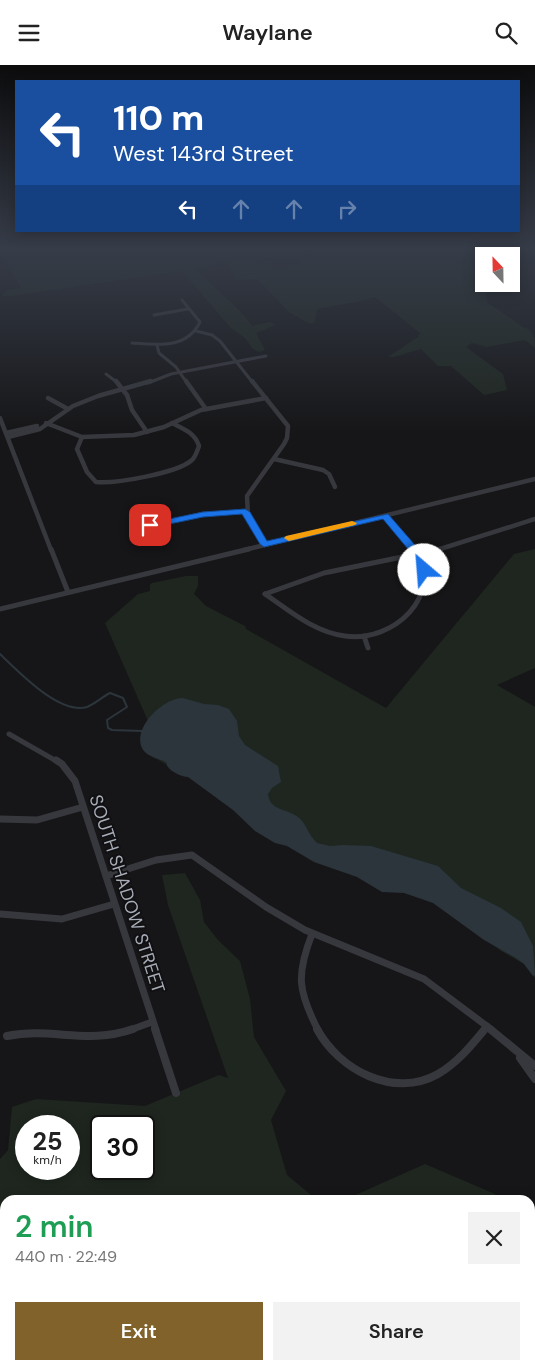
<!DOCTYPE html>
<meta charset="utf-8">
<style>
body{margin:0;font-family:"DM Sans",sans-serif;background:#f2f2f2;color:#222;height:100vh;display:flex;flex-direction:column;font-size:19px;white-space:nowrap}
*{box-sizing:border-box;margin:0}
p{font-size:16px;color:#767676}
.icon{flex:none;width:28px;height:28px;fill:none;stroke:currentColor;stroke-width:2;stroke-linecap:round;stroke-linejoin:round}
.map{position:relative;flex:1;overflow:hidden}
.panel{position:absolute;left:0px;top:1130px;width:535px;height:175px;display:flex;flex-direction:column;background:#fff;border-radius:15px 15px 0 0;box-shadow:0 2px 12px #0003}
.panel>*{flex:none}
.banner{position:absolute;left:15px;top:15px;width:505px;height:152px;border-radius:0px;box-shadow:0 2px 12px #0003;background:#1a4fa0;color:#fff;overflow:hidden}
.needle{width:32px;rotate:338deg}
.controls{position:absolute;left:475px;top:182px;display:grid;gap:10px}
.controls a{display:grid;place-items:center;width:45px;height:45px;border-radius:0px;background:#fff;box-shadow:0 2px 12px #0003;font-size:25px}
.speed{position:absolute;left:15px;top:1050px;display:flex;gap:10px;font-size:25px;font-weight:700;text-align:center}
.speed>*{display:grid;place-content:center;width:65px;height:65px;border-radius:50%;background:#fff;box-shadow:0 2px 12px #0003;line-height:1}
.speed small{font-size:12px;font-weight:400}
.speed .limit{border:2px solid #111;border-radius:8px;background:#fff;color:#111}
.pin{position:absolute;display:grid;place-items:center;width:42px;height:42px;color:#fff;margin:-21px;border-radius:10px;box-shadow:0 2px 8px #0006}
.me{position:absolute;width:55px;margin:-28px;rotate:333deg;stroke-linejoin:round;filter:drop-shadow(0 0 4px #0008)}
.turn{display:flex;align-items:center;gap:18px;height:105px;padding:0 15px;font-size:22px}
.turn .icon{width:65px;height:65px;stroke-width:2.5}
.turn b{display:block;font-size:35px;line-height:42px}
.lanes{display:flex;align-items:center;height:48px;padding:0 15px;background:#0003;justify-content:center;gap:25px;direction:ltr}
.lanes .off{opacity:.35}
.round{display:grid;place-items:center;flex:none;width:52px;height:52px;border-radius:0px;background:#f2f2f2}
.summary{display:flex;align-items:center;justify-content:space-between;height:85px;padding:0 15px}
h1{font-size:30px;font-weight:600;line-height:38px;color:#1e9e55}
.primary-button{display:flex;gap:10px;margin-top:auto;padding:10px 15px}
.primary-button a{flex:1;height:58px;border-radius:0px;background:#80622a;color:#fff;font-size:20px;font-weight:600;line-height:58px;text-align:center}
.primary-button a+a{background:#f2f2f2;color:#222}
header{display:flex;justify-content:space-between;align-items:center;height:65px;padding:0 15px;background:#fff;font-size:22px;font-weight:600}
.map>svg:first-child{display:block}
.green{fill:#1e261f;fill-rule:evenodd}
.water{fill:#2c353c}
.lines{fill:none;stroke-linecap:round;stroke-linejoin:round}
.stream{stroke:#2c353c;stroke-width:2}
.street-far4{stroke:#37383d;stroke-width:3}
.street-far3{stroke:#37383d;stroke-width:4.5}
.street-far2{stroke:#37383d;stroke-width:5}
.street-far1{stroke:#37383d;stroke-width:7}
.street{stroke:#37383d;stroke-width:8}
.route{fill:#1a73e8;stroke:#114b97}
.slow{fill:#f59e0b}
.labels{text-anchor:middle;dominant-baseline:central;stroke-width:4;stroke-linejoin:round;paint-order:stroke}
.street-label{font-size:18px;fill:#a8adb8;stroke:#111113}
</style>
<header><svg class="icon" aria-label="menu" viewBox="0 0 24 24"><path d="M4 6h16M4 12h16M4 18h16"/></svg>Waylane<svg class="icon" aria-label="search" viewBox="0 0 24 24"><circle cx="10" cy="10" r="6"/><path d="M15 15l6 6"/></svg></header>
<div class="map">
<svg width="535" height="1305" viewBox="0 0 535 1305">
<rect width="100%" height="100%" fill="#161618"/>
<!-- green -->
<g class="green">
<path d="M0 185H313L257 194 269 195 273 200 271 202C281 203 288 199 297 200L306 191 327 189 340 185H496L506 191H484V219H496L486 226 487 237 523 262C534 265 535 273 535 283L525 275 486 282 472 278 466 282 503 309 507 325 484 330 451 301H438L421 284 394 292H388L418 272 420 268 375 232 357 237 317 244 315 257 310 259 289 247 257 214 237 215 228 198 196 203C213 224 237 239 252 261L270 257 276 260 256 268 265 285 259 287 253 284 245 273 230 262 182 206 12 231H1L8 225 21 223Z"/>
<path d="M535 484V603L497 620 535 642V913L524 899 501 886 437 835 380 823 148 689 141 681V668L148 656 105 558 138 529 150 526V520L152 518 186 511H198V521L194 529 206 541 245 561 246 564 386 643 514 489Z"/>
<path d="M185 808 200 835 204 857 218 875 240 896 250 934 254 972 286 1026 271 1055 287 1110 317 1135H5V1300H530V1184L535 1192V1305H0V1094L8 1085 12 1042 36 1034 145 1041 219 1010 228 1013 168 840 162 810ZM26 1061H69V1104H26ZM101 1061H144V1104H101Z"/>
<path d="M425 1099 495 1129 499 1135H344Z"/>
</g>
<!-- water -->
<path class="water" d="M183 633 204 639 218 640 229 644 237 656 239 671 245 680 278 701 281 717 272 723 268 729C270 746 286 743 298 752 307 759 308 770 317 778L330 781 343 780 371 781 438 801 461 823 501 843 521 857 533 881 535 910 533 911 524 899 516 893 484 875 433 838 404 828 382 827 357 812 314 797 287 781 275 778 255 766 233 745 188 712C183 712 171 707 168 702 165 698 169 699 164 696 158 694 148 691 144 686 129 667 161 633 183 633Z"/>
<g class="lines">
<!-- stream -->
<path class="stream" d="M0 589C18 606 59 650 87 642 95 639 102 632 110 628L123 633 127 642 107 655 108 663 112 665 142 666"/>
<!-- street-far4 -->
<g class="street-far4">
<path d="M154 250 188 244"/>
<path d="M196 266 212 270 220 276 253 318"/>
<path d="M132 278C158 280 187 284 200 257L182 235"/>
<path d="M157 280 159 288 176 302 187 318"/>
<path d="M106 309 118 318"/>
<path d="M148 318 171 309 266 291"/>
</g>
<!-- street-far3 -->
<g class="street-far3">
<path d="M116 316 127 330 132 345 147 367"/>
<path d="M186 316 206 344"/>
<path d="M252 316 288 361 287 373 284 379 247 431 248 451 264 479"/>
<path d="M48 333 68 344"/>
<path d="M0 353 51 485"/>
<path d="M46 358 82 372 134 370 164 362 201 345 266 333"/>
<path d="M6 368 37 361"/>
<path d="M8 372 40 364 73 341 98 331 151 316"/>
<path d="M82 372 77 384 87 407 96 417C115 419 178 408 192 395 196 391 197 386 199 381 195 368 184 364 172 358"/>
<path d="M274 394 323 405 329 409 335 422"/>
<path d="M385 451 415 485"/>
<path d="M150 461 203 449 245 447"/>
<path d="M244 485 535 414"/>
<path d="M437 485 535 454"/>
</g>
<!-- street-far2 -->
<g class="street-far2">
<path d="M51 484 68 527"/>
<path d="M265 529 324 508 441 484"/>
<path d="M265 529C290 546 314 567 345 571 393 578 446 530 414 484"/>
<path d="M0 544 249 484"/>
<path d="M364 571 368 583"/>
<path d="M9 669 58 697"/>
</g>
<!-- street-far1 -->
<g class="street-far1">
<path d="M56 695 62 699 75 716 156 965"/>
<path d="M0 754 37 755 83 742"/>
<path d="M106 811 156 795 192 790 266 842 305 865 424 914 492 965"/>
<path d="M0 849 62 854 114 839"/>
<path d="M312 869C296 910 298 926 318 965"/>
<path d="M130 965 152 957"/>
<path d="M484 965 487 961"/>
</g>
<!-- street -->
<g class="street">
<path d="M155 964 176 1028"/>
<path d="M317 964C339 1005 394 1034 438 1009 457 998 471 981 485 964"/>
<path d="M490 964 535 1001"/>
<path d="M7 971C52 962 88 980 133 964"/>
<path d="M520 993 535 1014"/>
</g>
</g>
<!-- sky -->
<linearGradient id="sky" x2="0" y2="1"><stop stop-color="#0c0c0d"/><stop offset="0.5" stop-color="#363c48"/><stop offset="1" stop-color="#363c48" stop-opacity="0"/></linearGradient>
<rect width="535" height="368" fill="url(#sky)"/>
<!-- route -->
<path class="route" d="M245 444 250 447 267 476 388 449 421 487 429 505 424 508 421 507 413 490 383 454 264 482 260 479 242 449 203 452 150 463 146 460 150 458 203 447Z"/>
<!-- slow -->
<path class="slow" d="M352 456 357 458 355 460 289 476 284 473 286 471Z"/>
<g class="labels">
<!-- street labels -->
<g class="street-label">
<text transform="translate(127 829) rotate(72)">SOUTH SHADOW STREET</text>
</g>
</g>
</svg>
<div class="controls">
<a><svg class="needle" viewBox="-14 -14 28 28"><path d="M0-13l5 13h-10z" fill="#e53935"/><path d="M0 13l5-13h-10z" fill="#767676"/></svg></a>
</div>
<div class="speed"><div>25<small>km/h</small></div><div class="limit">30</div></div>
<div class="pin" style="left:150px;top:460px;background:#d93025"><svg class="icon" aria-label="arrive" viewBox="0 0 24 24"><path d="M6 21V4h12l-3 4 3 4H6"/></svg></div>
<svg class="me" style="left:424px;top:505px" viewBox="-20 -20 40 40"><circle r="19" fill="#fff"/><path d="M0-13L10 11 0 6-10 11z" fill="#1a73e8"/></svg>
<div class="banner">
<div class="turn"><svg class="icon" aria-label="left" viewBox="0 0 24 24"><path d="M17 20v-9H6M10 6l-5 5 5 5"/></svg><div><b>110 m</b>West 143rd Street</div></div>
<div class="lanes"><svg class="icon" aria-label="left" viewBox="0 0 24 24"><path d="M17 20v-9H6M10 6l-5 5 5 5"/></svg><svg class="icon off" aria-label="ahead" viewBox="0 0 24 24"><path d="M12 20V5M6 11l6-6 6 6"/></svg><svg class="icon off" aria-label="ahead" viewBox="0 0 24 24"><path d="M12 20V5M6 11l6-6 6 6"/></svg><svg class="icon off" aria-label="right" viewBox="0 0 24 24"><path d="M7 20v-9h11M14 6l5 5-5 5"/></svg></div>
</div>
<section class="panel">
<div class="summary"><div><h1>2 min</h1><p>440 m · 22:49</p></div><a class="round"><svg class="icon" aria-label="close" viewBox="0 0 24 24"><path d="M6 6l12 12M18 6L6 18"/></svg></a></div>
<div class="primary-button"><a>Exit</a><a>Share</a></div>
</section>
</div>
